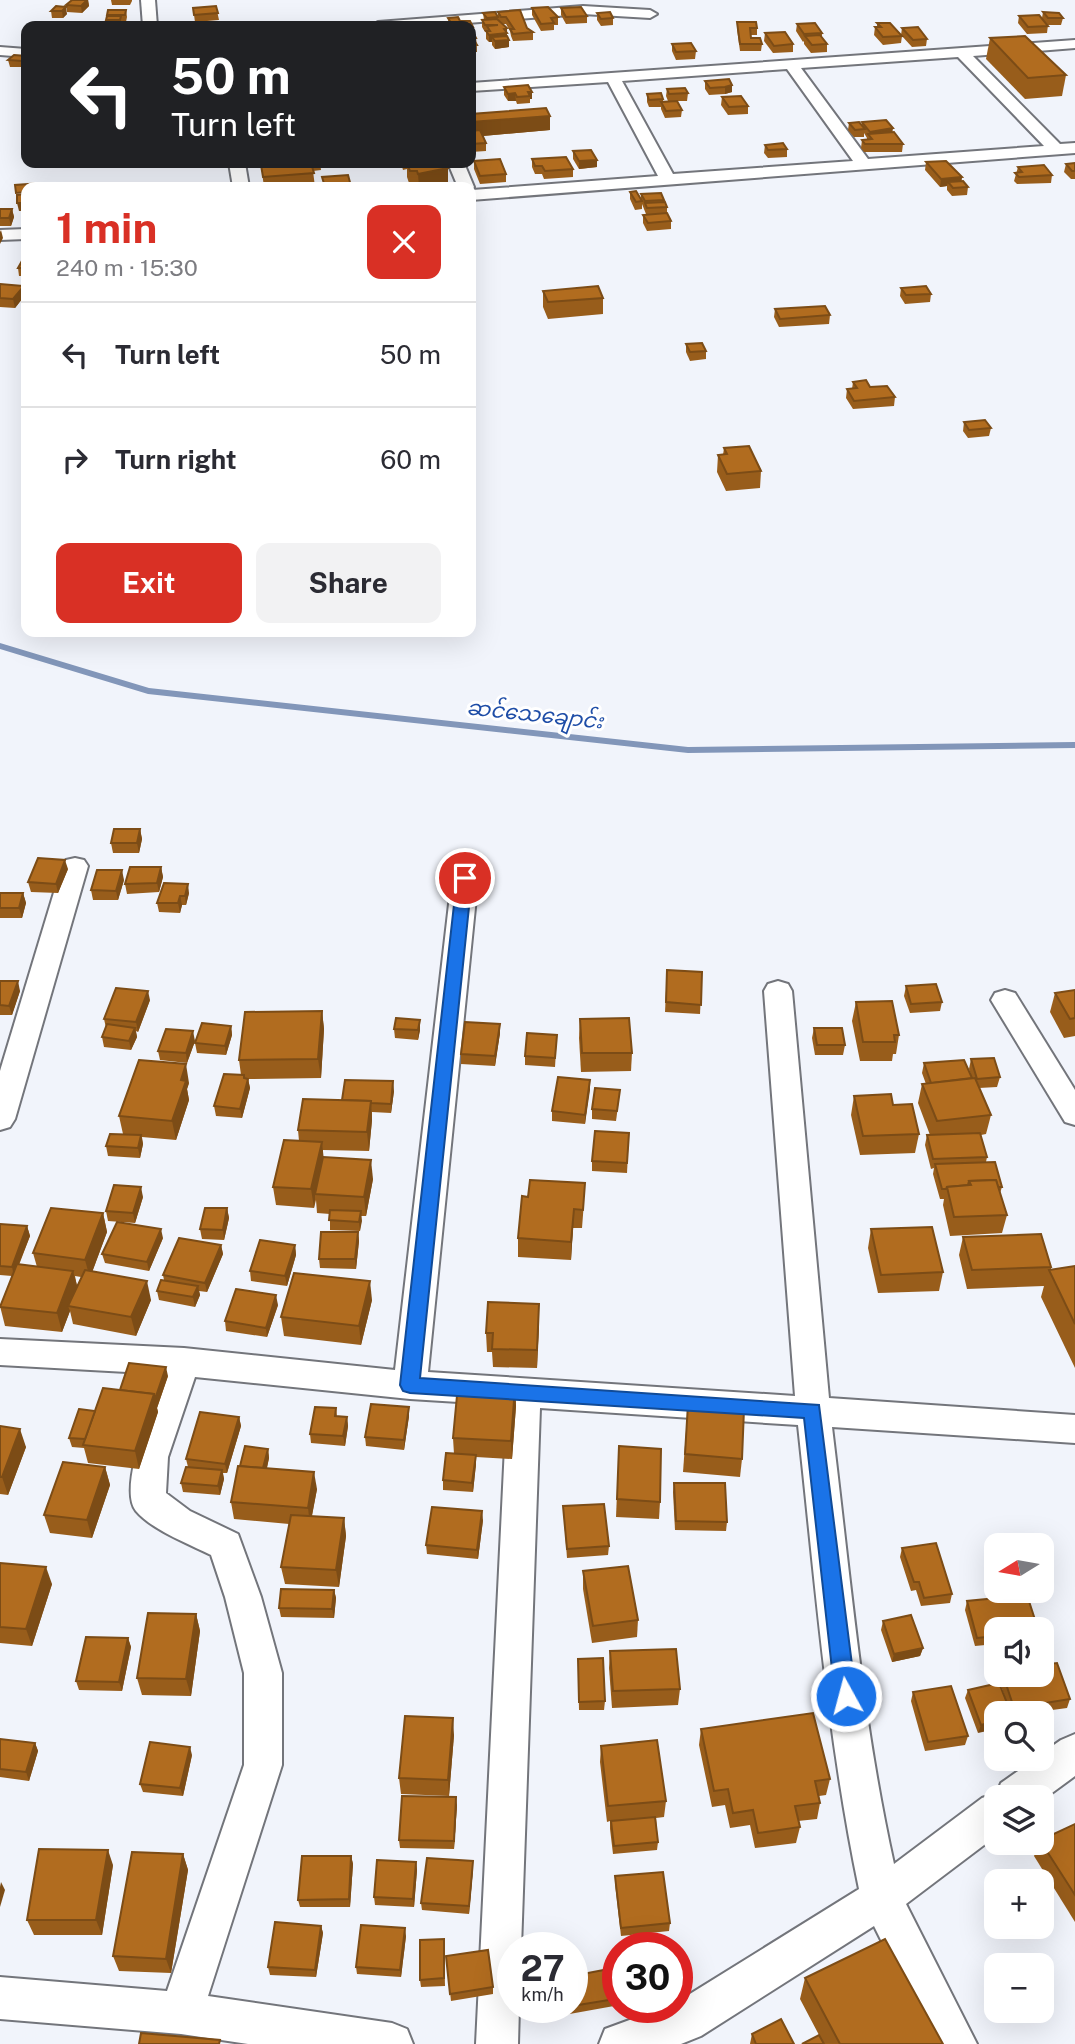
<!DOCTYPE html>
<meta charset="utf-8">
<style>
body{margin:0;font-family:"Public Sans","Noto Sans Myanmar",sans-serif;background:#f2f2f3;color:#2b2b33;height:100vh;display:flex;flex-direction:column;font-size:26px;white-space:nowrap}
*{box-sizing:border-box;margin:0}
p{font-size:23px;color:#7c7c81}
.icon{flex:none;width:38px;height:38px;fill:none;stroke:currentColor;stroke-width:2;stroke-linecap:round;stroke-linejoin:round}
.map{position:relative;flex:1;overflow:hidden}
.drawer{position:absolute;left:21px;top:182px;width:455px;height:455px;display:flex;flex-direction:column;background:#fff;border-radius:14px;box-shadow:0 7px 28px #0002}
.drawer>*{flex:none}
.guide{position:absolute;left:21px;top:21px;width:455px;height:147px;border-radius:14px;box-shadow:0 7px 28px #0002;background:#202124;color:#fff;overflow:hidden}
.needle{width:46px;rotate:259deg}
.fabs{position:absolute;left:984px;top:1533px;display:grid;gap:14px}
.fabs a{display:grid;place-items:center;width:70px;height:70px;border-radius:14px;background:#fff;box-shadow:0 7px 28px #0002;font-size:35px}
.speed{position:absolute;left:497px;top:1932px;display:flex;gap:14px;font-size:35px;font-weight:700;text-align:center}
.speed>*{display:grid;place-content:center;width:91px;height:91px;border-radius:50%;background:#fff;box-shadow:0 7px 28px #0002;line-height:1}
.speed small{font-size:18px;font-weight:400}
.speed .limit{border:10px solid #d22;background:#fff;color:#111}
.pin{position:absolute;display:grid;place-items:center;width:60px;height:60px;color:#fff;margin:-30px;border:4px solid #fff;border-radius:50%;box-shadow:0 2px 7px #0007}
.me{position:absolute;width:77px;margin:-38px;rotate:353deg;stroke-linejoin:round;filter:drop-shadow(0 0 5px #0008)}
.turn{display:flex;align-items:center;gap:24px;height:147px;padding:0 35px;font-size:32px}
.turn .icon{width:91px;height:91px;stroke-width:2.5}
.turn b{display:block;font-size:49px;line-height:60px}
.round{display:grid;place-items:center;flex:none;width:74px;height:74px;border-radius:14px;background:#f2f2f3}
.headline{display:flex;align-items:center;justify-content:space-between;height:119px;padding:0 35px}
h1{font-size:42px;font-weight:700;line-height:52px;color:#d93025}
.action{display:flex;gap:14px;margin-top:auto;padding:14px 35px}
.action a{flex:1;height:80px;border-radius:14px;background:#d93025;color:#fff;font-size:28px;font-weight:700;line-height:80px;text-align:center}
.action a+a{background:#f2f2f3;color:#2b2b33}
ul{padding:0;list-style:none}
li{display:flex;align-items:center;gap:21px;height:105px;padding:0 35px;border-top:2px solid #e1e1e2}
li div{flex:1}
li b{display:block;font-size:26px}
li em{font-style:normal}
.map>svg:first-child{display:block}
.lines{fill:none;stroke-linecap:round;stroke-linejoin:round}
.stream{fill:#8296b9;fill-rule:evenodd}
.minor-casing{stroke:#73757b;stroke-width:4}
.minor{fill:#fff;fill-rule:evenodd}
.wall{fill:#985d1b;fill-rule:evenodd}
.shaded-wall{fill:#7c4c16}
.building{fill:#b16c1f;stroke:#7c4c16;stroke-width:2}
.route{fill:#1a73e8;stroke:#114b97;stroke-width:2}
.labels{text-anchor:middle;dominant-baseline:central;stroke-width:6;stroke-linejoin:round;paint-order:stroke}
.water-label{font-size:21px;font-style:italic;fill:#1e4da7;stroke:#fff}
</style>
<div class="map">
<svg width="1075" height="2044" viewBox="0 0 1075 2044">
<rect width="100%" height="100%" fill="#f1f4fb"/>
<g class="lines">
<!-- stream -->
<path class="stream" d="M0 643 149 688 688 747 1075 742V748L688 753 148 694 0 649Z"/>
<defs>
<g id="minor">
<path d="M141 0H155L157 26H143Z"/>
<path d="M583 6 650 10 657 14 650 18 583 14 428 26H371L378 22Z"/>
<path d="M1075 40V48L973 56 1060 144 1075 143V153L471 200V187H458L448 163H464L474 187 472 190 658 176 608 82 471 91V83ZM958 57 1044 146 868 159 801 68ZM787 69 853 161 673 174 622 81Z"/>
<path d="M0 47 26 49V57L0 55Z"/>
<path d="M229 163H245L249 187H233Z"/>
<path d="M26 229V239L0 240V230Z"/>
<path d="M75 858 84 860 88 866 15 1119 10 1127 0 1130V1071L62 866 66 860Z"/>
<path d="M465 869 474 872 478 878 428 1372 795 1396 764 991 768 984 778 981 788 984 792 991 829 1398 1075 1415V1443L832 1427C850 1573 862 1720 894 1864L982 1798 997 1793 1001 1783 1035 1759H1041V1754L1061 1740 1075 1734V1776L1041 1801V1797H996V1836L906 1904 977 2044H933L874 1926 701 2036 681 2044H599L605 2029 665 2007H677V2002L859 1889C827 1736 815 1580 798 1425L540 1408 521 1948H513V2007H519L518 2044H476L507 1405 410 1399 195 1377 168 1457 166 1493 190 1511 238 1534 261 1597 282 1673V1765L208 1996 392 2023 407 2029 413 2044H248L181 2034 0 2019V1977L167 1991 244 1765V1673L225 1597 211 1555C189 1544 152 1530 136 1511 117 1488 154 1401 163 1374L0 1365V1339L184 1348 395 1370 452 878 456 872Z"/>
<path d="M1005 990 1015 993 1075 1090V1125L1065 1122 991 1000 995 993Z"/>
</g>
</defs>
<!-- minor casing -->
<use href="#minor" class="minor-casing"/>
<!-- minor -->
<use href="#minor" class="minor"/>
</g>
<!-- wall -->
<g class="wall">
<path d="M72 0H88L89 6 82 13 67 12 66 5Z"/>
<path d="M111 0H132V1L130 5H112Z"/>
<path d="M56 6 67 14 63 18H52L51 11Z"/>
<path d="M216 6 219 20 195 22 194 15Z"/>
<path d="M532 8 558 17V25H554V30L541 31 532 15Z"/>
<path d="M561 8 587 16V23L566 24 561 15Z"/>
<path d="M126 10 127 17 126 22H122V26H107L106 20 107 15Z"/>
<path d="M498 12 527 28 533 32V40L513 41 511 36 510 31 506 24H503L507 28V37L509 40V47L495 49 492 45V42H489L486 39V32H485L482 27V20H484L483 13 498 17Z"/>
<path d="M1043 12 1063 18 1061 25H1048L1047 33 1027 34 1018 23 1019 16 1042 18Z"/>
<path d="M597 13 613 18V25L601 26 597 20Z"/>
<path d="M448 18 473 27V34L476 38 477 52 471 26H449Z"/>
<path d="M737 22 757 28V35H751V38L762 44 761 51H740L737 29Z"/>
<path d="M877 23 902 36 901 43 883 45 874 35 875 27H877Z"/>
<path d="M797 24 822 33V38L827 44V52L811 53 804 44V41L803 42 796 31Z"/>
<path d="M902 28 927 39 926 46 912 47 901 35Z"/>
<path d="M765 33 793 44V52L773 53 764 41Z"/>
<path d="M990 38 1066 75 1062 96 1025 99 986 59Z"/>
<path d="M672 44 696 51 695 59 676 60 672 51Z"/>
<path d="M26 56V70L24 69V67H10L8 60Z"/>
<path d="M729 79 732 92 725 94 709 95 705 89V81Z"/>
<path d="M26 80V92H22L21 84Z"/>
<path d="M504 87 532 92V99H530V103L517 104 516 101H508L504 95Z"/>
<path d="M667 89 688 93 687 101H677L682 110 681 117 665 118 661 109V107H649L647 102V94L663 99V102L668 101 666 96Z"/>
<path d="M722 97 748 106V114L728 115 721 105Z"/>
<path d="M471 114 550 116V130L483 136 486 143V151L471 152Z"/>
<path d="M862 122 892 132 903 144 902 152H864L861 148 862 140H867V138L864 133V137H854L848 130 849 123 862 125Z"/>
<path d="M765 145 787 149V157L768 158 764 153Z"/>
<path d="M573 151 597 160V167L579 169 573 159Z"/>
<path d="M532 159 573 169V177L544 179 542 174H535L532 167Z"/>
<path d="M474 161 506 174V182L480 184 474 169Z"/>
<path d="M926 162 962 177 961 181 968 187 967 195 952 196 947 190V186L940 187 925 170Z"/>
<path d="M320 163 321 170 313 171 315 187H264L261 165Z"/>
<path d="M326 163H344V165L327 167Z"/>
<path d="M358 163H382V166L360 167Z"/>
<path d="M401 163H446L448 183 430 187 410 186 407 177V169L403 170Z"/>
<path d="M1075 163V179H1071L1064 172 1066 164Z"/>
<path d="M1018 167 1052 175 1051 183 1017 184 1014 181Z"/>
<path d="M630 192 641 200V194L664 200 667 207V213L671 221V229L647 231 643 223V215L646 214 642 204V209L635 210 630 199Z"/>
<path d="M0 209H12L14 217 11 226H0Z"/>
<path d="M26 259V276H19L18 268Z"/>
<path d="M0 284 26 294 15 308 0 307Z"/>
<path d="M901 288 931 294 930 302 905 304 900 296Z"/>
<path d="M543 291 603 298V314L548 319 543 307Z"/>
<path d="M775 309 830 315 829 324 779 327 774 317Z"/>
<path d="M686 344 706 351V359L690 361 686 352Z"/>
<path d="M853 382 895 397 894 406 853 409 846 398 847 389H852Z"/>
<path d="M964 422 991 428 989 436 968 438 963 431Z"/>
<path d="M724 448 761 471 760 488 726 491 717 472 718 455H723Z"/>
<path d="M140 829 142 839 139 853H113L111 843Z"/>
<path d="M161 867 163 877 159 892 127 894 125 884Z"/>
<path d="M68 869 58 893 31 892 28 882Z"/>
<path d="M124 880 118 900H93L91 890Z"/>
<path d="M0 893H23L26 903 22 918H0Z"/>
<path d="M189 893 186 905H182L180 913 159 912 157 903Z"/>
<path d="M667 970 702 972 700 1014 665 1012Z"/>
<path d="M0 981 20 991 12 1015H0Z"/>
<path d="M906 986 942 1002 940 1011 910 1013 904 996Z"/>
<path d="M1075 990V1036L1064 1038 1050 1012 1055 993Z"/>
<path d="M150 1000 138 1032 136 1031 137 1037 131 1050 104 1047 102 1037 106 1028 104 1019Z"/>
<path d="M856 1002 899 1035 896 1054H893L892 1061H860L852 1021Z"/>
<path d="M322 1011 324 1029 321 1078 248 1079 250 1088 242 1118 216 1116 214 1106 241 1075 239 1060Z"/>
<path d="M580 1019 632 1053 631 1071 581 1072 579 1038Z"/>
<path d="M231 1026 232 1035 226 1055 197 1053 195 1043Z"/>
<path d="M814 1028 845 1045 843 1055H815L812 1038Z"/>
<path d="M394 1029 420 1030 418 1040 395 1038Z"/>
<path d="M500 1033 495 1066 461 1064V1054Z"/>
<path d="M557 1035 555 1067 525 1065V1056Z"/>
<path d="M195 1041 187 1063 160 1060 158 1051Z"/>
<path d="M971 1059 1000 1077 997 1087 979 1088 991 1115 986 1134 981 1135 987 1157 986 1162 1002 1187 1000 1193 1007 1215 1002 1233 950 1236 943 1205 944 1199H940L933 1174 934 1168 931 1169 925 1145 927 1135H930L918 1103 922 1084H926L922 1073 924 1063 971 1075 969 1069Z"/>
<path d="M590 1080 585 1124 552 1121V1111Z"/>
<path d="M189 1083 187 1089 189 1100 176 1140 142 1137 143 1144 140 1158 108 1156 106 1146 123 1134 119 1116Z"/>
<path d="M394 1091 391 1113 372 1112V1120L369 1151 323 1150V1157L373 1179 366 1216H361L360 1231 330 1230V1214L317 1213 316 1200 314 1208 276 1205 273 1187 299 1141 298 1130 342 1100Z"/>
<path d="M854 1096 919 1134 915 1153 860 1155 851 1115Z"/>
<path d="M619 1099 616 1121 592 1119V1109Z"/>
<path d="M629 1133 627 1173 592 1171V1161Z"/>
<path d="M143 1197 135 1223 108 1221 106 1211Z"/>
<path d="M584 1202 582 1228H573L571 1260 518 1257V1238Z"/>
<path d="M227 1208 229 1218 224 1240 202 1239 200 1229Z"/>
<path d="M103 1213 107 1232 92 1272 151 1300 136 1336 73 1324 70 1311 62 1332 5 1326 0 1306 12 1276 0 1275V1224L27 1226 30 1236 19 1265 37 1267 33 1253ZM75 1276 81 1277 77 1286Z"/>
<path d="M871 1229 943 1272 939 1291 878 1293 868 1248Z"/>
<path d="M358 1232 359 1241 356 1269 320 1268 319 1259Z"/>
<path d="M963 1237 1051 1267V1270L1075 1266V1368L1041 1297 1044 1286 967 1289 959 1255Z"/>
<path d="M163 1238 149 1271 105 1263 102 1254Z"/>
<path d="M221 1245 223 1254 207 1292 199 1291 200 1295 195 1307 159 1300 157 1291 164 1280 163 1275Z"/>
<path d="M295 1245 296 1255 287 1286 251 1281 250 1271Z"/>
<path d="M372 1300 361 1345 284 1336 281 1317Z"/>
<path d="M278 1305 267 1337 226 1331 225 1321Z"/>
<path d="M539 1322 537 1368 493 1367 492 1352H487L486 1333Z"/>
<path d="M168 1376 157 1408 158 1412 139 1469 88 1463 84 1448 72 1447 69 1438 95 1411 120 1390Z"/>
<path d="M515 1387 516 1406 512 1459 476 1457V1464L473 1492 443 1490V1480L454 1454 453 1438Z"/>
<path d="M688 1404 742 1459 740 1477 683 1472Z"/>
<path d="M336 1408 337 1416 347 1417 348 1426 345 1446 311 1443 310 1434Z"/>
<path d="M409 1416 404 1450 366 1446 365 1437Z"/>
<path d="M239 1417 241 1426 227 1473H223L224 1479 220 1495 183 1492 181 1483 188 1467 186 1459Z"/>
<path d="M0 1426 26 1447 8 1495 0 1494Z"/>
<path d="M619 1446 660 1502 659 1519 616 1517Z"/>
<path d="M268 1449 269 1458 267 1468 317 1489 312 1516 344 1518 346 1536 339 1587 285 1584 281 1567 289 1524 234 1519 231 1502 240 1466Z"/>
<path d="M105 1467 110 1485 92 1538 50 1533 44 1515Z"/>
<path d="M674 1483 727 1522 726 1531 675 1530 673 1492Z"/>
<path d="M563 1506 609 1546 608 1555 567 1558Z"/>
<path d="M483 1520 478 1559 427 1554 426 1545Z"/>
<path d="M902 1548 952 1594 950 1603 921 1606 916 1590 911 1591 900 1557Z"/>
<path d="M0 1563 52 1584 32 1646 0 1643Z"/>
<path d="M583 1571 638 1620 637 1637 592 1643 583 1589Z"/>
<path d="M334 1590 336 1598 334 1618 281 1617 279 1608Z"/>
<path d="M967 1601 996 1629V1644L975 1646 965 1610Z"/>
<path d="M196 1614 200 1631 191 1696 142 1695 137 1678Z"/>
<path d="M883 1621 923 1648 920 1656 892 1662 881 1630Z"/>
<path d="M128 1638 131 1647 122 1691 79 1690 76 1681Z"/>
<path d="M610 1651 680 1689 678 1705 612 1708 609 1668Z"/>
<path d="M578 1659 605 1701 604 1710H579Z"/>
<path d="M1001 1675H1041L1070 1699 1067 1708 1030 1713H996L978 1733 965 1698 968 1690 1008 1706 999 1680Z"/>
<path d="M913 1692 968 1736 965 1745 925 1751 911 1701Z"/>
<path d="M701 1729 830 1779 826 1795 819 1796 820 1803 817 1819 798 1821 800 1827 796 1843 755 1848 750 1825 730 1828 725 1805 712 1807 699 1745Z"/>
<path d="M454 1735 449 1796 401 1794 399 1778Z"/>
<path d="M0 1739 35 1743 38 1751 29 1781 0 1777Z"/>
<path d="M601 1746 666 1801 664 1817 656 1818 658 1842 657 1850 613 1854 610 1829V1821L607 1822 600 1762Z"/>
<path d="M192 1755 183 1796 143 1792 140 1784Z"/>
<path d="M457 1805 454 1849 400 1848 399 1840Z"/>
<path d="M1075 1824V1922L1034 1856 1040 1843Z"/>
<path d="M183 1854 188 1870 171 1973 119 1971 113 1956Z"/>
<path d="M351 1856 353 1864 350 1907H300L298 1900Z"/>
<path d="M473 1861V1869L469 1914 422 1910 421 1903Z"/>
<path d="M416 1862 417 1870 414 1907 375 1905 374 1897Z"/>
<path d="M113 1865 102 1935H34L27 1920Z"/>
<path d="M615 1876 670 1923 669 1931 621 1936 615 1884Z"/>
<path d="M321 1926 323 1933 316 1977 270 1975 268 1967Z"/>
<path d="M406 1936 401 1977 357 1974 356 1967Z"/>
<path d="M444 1947 445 1986 421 1987 420 1980Z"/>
<path d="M446 1956 493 1987V1994L451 2001Z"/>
<path d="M572 1976 615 1999 614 2006 564 2015 562 2007H572Z"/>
<path d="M805 1978 943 2044H802L819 2035 800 1999Z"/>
<path d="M752 2034 794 2044H750Z"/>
</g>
<!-- shaded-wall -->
<g class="shaded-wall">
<path d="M87 0H88L89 6 82 13 81 6Z"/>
<path d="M66 7 67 14 63 18 62 11Z"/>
<path d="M471 27H473V34L476 38 477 52H471Z"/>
<path d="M507 28V40H509V47L495 49V41L492 37V42H489V35L504 29Z"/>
<path d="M732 85V92L725 94V87Z"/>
<path d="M528 92H532V99H530V96Z"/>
<path d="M515 93 516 101H508V94Z"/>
<path d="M550 116V130L471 137V122Z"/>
<path d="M893 128 892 135 869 136 870 132Z"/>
<path d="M597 160V167L579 169V161Z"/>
<path d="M448 168V183L430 187H419L418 174Z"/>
<path d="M962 177 961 185 948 182 947 186 940 187 941 179Z"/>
<path d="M17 203H26V211H19Z"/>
<path d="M12 209 14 217 11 226 9 218Z"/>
<path d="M1 230 3 238 0 244V232Z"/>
<path d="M24 286 26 294 15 308 13 299Z"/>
<path d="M140 829 142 839 139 853 137 843Z"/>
<path d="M65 860 68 869 58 893 56 884Z"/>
<path d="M161 867 163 877 159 892 157 883Z"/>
<path d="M122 870 124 880 118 900 116 891Z"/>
<path d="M188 884 189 893 186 905 185 896Z"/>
<path d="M23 893 26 903 22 918 19 908Z"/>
<path d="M180 896 182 905 180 913 178 903Z"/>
<path d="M18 981 20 991 12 1015 9 1006Z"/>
<path d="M148 991 150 1000 138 1032 136 1022Z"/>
<path d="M322 1011 324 1029 321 1078 318 1059Z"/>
<path d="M420 1020V1030L418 1040V1030Z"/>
<path d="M500 1024V1033L495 1066V1056Z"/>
<path d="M231 1026 232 1035 226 1055 225 1046Z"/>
<path d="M135 1028 137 1037 131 1050 129 1041Z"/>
<path d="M193 1031 195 1041 187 1063 186 1053Z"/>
<path d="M186 1064 189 1083 187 1089 189 1100 176 1140 172 1121 181 1080Z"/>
<path d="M248 1079 250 1088 242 1118 240 1109Z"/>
<path d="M590 1080V1090L585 1124V1115Z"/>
<path d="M393 1081 394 1091 391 1113V1104Z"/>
<path d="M371 1101 372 1120 369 1151 367 1132Z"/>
<path d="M141 1135 143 1144 140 1158 138 1148Z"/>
<path d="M322 1142 324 1161 315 1194V1200L314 1208 311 1189Z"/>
<path d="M371 1160 373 1179 366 1216 364 1197Z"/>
<path d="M141 1187 143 1197 135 1223 133 1213Z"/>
<path d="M227 1208 229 1218 224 1240 223 1230Z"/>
<path d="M574 1209 573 1228 571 1260V1242Z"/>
<path d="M361 1211 362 1221 360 1231 359 1222Z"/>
<path d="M103 1213 107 1232 90 1278 85 1260Z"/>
<path d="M27 1226 30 1236 14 1276 12 1267Z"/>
<path d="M161 1229 163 1238 149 1271 147 1262Z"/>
<path d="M358 1232 359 1241 356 1269 355 1259Z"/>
<path d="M221 1245 223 1254 207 1292 205 1283Z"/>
<path d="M295 1245 296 1255 287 1286 285 1276Z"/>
<path d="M73 1271 78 1289 68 1306 70 1311 62 1332 57 1313Z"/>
<path d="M147 1281 151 1300 136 1336 131 1317Z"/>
<path d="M370 1281 372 1300 361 1345 359 1326Z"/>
<path d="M198 1286 200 1295 195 1307 193 1297Z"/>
<path d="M276 1295 278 1305 267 1337 266 1328Z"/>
<path d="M539 1304V1322L537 1368V1350Z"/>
<path d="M166 1367 168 1376 157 1408 158 1412 139 1469 135 1451 154 1394Z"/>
<path d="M515 1387 516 1406 512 1459 511 1441Z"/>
<path d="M409 1407V1416L404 1450V1440Z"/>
<path d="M239 1417 241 1426 227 1473 225 1464Z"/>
<path d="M347 1417 348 1426 345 1446 343 1436Z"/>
<path d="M20 1429 26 1447 8 1495 2 1477Z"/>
<path d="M268 1449 269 1458 264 1480 262 1471Z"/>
<path d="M476 1455V1464L473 1492 472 1483Z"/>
<path d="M105 1467 110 1485 92 1538 87 1520Z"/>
<path d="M222 1470 224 1479 220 1495 218 1486Z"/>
<path d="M314 1472 317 1489 310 1525 308 1508Z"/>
<path d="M482 1511 483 1520 478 1559 477 1550Z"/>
<path d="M344 1518 346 1536 339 1587 336 1570Z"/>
<path d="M46 1567 52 1584 32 1646 26 1629Z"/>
<path d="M334 1590 336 1598 334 1618 332 1609Z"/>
<path d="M196 1614 200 1631 191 1696 186 1679Z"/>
<path d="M128 1638 131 1647 122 1691 119 1682Z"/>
<path d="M923 1648 920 1656 892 1662 894 1654Z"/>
<path d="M453 1718 454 1735 449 1796 448 1780Z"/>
<path d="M996 1721V1729L978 1733 981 1725Z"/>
<path d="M35 1743 38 1751 29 1781 26 1772Z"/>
<path d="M190 1747 192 1755 183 1796 180 1788Z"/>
<path d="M456 1797 457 1805 454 1849V1841Z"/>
<path d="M108 1850 113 1865 102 1935 96 1920Z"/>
<path d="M183 1854 188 1870 171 1973 166 1959Z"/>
<path d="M351 1856 353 1864 350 1907 349 1899Z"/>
<path d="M473 1861V1869L469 1914V1906Z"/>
<path d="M416 1862 417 1870 414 1907 413 1899Z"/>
<path d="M1 1882 5 1890 0 1907V1887Z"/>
<path d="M321 1926 323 1933 316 1977 315 1970Z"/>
<path d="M405 1928 406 1936 401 1977 400 1970Z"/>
</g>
<!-- building -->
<g class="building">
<path d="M72 0H87L81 6 66 5Z"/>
<path d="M56 6 66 7 62 11H51Z"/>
<path d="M216 6 218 13 194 15 193 8Z"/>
<path d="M548 7 558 17 551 18 554 23 541 24 532 8Z"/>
<path d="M581 7 587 16 566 17 561 8Z"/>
<path d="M108 10H126L125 15H107Z"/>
<path d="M520 10 527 28 533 32 513 34 510 29H514L506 17H501L498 12Z"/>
<path d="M495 12 498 17 487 18 483 13Z"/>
<path d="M610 12 613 18 601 19 597 13Z"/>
<path d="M1043 12 1059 13 1063 18H1048Z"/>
<path d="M1039 15 1048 26 1028 27 1019 16Z"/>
<path d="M107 16H121L120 20H106Z"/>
<path d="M458 17 460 21H470L473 27 453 26 448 18Z"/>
<path d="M497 19 507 28 504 29 507 33 489 35 486 31H490L487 26 498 25H485L482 20Z"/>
<path d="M737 22H756L757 28H750L751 38H760L762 44H740Z"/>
<path d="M815 23 822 33 804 34 797 24Z"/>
<path d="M877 23H890L902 36 883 37 875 27H881Z"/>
<path d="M918 27 927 39 913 40 902 28Z"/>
<path d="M785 32 793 44 774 46 765 33Z"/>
<path d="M471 34H474L476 38H471Z"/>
<path d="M820 35 827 44 812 45 805 36Z"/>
<path d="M507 36 509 40 495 41 492 37Z"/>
<path d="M1025 36 1066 75 1028 78 990 38Z"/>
<path d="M471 40H474L477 45H471Z"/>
<path d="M691 43 696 51 676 52 672 44Z"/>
<path d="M14 55 26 56V57L22 61 8 60Z"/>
<path d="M729 79 732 85 725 87 710 88 705 81Z"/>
<path d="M528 85 532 92H528L530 96 517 97 515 93 508 94 504 87Z"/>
<path d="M685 88 688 93 669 94 667 89Z"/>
<path d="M661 93 663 99 649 100 647 94Z"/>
<path d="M741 96 748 106 729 107 722 97Z"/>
<path d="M677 101 682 110 666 111 661 102Z"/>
<path d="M546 108 550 116 471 122V114Z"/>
<path d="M886 120 893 128 870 132 862 122Z"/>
<path d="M859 122 865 129 855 130 849 123Z"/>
<path d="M480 130 486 143 471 144V131Z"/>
<path d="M894 132 903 144H865L862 140 872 139 868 134Z"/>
<path d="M783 143 787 149 768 150 765 145Z"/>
<path d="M591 150 597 160 579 161 573 151Z"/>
<path d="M566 157 573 169 545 171 542 166H535L532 159Z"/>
<path d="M500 159 506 174 480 176 474 161Z"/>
<path d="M946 161 962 177 941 179 926 162Z"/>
<path d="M285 163H311L314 173 263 177 261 165Z"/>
<path d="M407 163H446L448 168 418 174 417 171H410Z"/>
<path d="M1075 163V171H1072L1066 164Z"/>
<path d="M1044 165 1052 175 1019 177 1015 173 1022 172 1018 167Z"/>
<path d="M348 175 351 186 325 187 322 177Z"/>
<path d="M963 181 968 187 953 188 948 182Z"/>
<path d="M42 183 43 187H26V192L16 193 15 185Z"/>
<path d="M636 191 642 201 636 202 630 192Z"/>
<path d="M661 193 664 200 645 201 641 194Z"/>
<path d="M26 194V203H17V195Z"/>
<path d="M665 202 667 207 647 208 645 203Z"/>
<path d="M0 209H12L9 218H0Z"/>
<path d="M667 213 671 221 648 223 643 215Z"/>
<path d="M23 259H26V268H18Z"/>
<path d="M0 284 24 286 13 299 0 298Z"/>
<path d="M598 286 603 298 548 302 543 291Z"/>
<path d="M926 286 931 294 906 295 901 288Z"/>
<path d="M825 306 830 315 780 319 775 309Z"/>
<path d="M702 343 706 351 690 352 686 344Z"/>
<path d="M866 380 870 387 887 386 895 397 854 401 847 389 857 388 853 382Z"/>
<path d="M985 420 991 428 969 430 964 422Z"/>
<path d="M749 446 761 471 727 474 718 455 727 454 724 448Z"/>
<path d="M114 829H140L137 843H111Z"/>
<path d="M38 858 65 860 56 884 28 882Z"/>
<path d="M130 867H161L157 883 125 884Z"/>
<path d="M97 870H122L116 891 91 890Z"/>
<path d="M164 883 188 884 185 896H180L178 903H157Z"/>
<path d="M0 893H23L19 908H0Z"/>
<path d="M667 970 702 972 701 1005 666 1002Z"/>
<path d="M0 981H18L9 1006 0 1005Z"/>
<path d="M936 984 942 1002 911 1004 906 986Z"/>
<path d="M116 988 148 991 136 1022 104 1019Z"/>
<path d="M1075 990V1018L1070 1019 1055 993Z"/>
<path d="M892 1001 899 1035H894L895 1042H863L856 1002Z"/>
<path d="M322 1011 318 1059 239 1060 245 1012Z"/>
<path d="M396 1018 420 1020 418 1030 394 1029Z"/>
<path d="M629 1018 632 1053H582L580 1019Z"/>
<path d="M465 1022 500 1024 495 1056 461 1054Z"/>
<path d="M202 1023 231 1026 225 1046 195 1043Z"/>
<path d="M107 1024 135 1028 129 1041 102 1037Z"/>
<path d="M814 1028H842L845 1045H817Z"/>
<path d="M166 1029 193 1031 186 1053 158 1051Z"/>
<path d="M527 1033 557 1035 555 1058 525 1056Z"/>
<path d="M994 1058 1000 1077 977 1079 971 1059Z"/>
<path d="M139 1060 186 1064 181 1080 186 1081 172 1121 119 1116Z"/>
<path d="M964 1060 972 1078 931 1083 924 1063Z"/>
<path d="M224 1074 244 1075V1078L248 1079 240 1109 214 1106Z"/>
<path d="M558 1077 590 1080 585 1115 552 1111Z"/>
<path d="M975 1078 991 1115 937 1121 922 1084Z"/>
<path d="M345 1080 393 1081 391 1104 371 1103V1101L342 1100Z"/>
<path d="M595 1088 620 1090 617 1111 592 1109Z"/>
<path d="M891 1094 893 1105 912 1104 919 1134 863 1136 854 1096Z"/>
<path d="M303 1099 371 1101 367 1132 298 1130Z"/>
<path d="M595 1131 629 1133 627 1163 592 1161Z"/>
<path d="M980 1133 987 1157 933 1159 927 1135Z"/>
<path d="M110 1134 141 1135 138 1148 106 1146Z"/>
<path d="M284 1140 322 1142 311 1189 273 1187Z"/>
<path d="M323 1157 371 1160 364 1197 315 1194Z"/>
<path d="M995 1162 1002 1187H998L996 1180 969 1181 968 1185 947 1187 946 1189H942L935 1164Z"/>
<path d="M530 1180 585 1183 583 1210 574 1209 571 1242 518 1238 522 1196 528 1197Z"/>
<path d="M996 1180 1007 1215 954 1217 947 1187 971 1185 969 1181Z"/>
<path d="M114 1185 141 1187 133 1213 106 1211Z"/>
<path d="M51 1208 103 1213 85 1260 33 1253Z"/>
<path d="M205 1208H227L223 1230 200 1229Z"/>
<path d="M330 1210 361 1211 359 1222 329 1220Z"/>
<path d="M117 1222 161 1229 147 1262 102 1254Z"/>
<path d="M0 1224 27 1226 12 1267 0 1266Z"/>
<path d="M932 1227 943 1272 881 1275 871 1229Z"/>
<path d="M321 1232H358L355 1259H319Z"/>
<path d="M1041 1234 1051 1267 972 1270 963 1237Z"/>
<path d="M179 1238 221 1245 205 1283 163 1275Z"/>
<path d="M260 1240 295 1245 285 1276 250 1271Z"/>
<path d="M17 1264 73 1271 57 1313 0 1307Z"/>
<path d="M1075 1266V1324L1049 1270Z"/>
<path d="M85 1270 147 1281 131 1317 68 1306Z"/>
<path d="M294 1273 370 1281 359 1326 281 1317Z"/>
<path d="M161 1280 198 1286 193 1297 157 1291Z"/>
<path d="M236 1289 276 1295 266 1328 225 1321Z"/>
<path d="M488 1302 539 1304 537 1350 492 1349 493 1333H486Z"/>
<path d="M129 1363 166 1367 155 1399 154 1394 120 1390Z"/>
<path d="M458 1385 515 1387 511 1441 453 1438Z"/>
<path d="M103 1388 154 1394 135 1451 83 1445Z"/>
<path d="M371 1404 409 1407 404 1440 365 1437Z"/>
<path d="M688 1404 744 1409 742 1459 685 1454Z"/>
<path d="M315 1407 336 1408 335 1416 347 1417 343 1436 310 1434Z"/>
<path d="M79 1409 95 1411 85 1439 69 1438Z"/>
<path d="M200 1412 239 1417 225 1464 186 1459Z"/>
<path d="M0 1426 20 1429 2 1477H0Z"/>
<path d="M245 1446 268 1449 263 1468 240 1466Z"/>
<path d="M619 1446 661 1449 660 1502 617 1499Z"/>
<path d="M446 1453 476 1455 472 1483 443 1480Z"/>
<path d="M63 1462 105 1467 87 1520 44 1515Z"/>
<path d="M238 1466 314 1472 308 1508 231 1502Z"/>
<path d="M186 1467 222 1470 218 1486 181 1483Z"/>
<path d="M674 1483H725L727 1522 676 1521Z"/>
<path d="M604 1504 609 1546 567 1549 563 1506Z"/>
<path d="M432 1507 482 1511 477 1550 426 1545Z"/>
<path d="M291 1515 344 1518 336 1570 281 1567Z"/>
<path d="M936 1543 952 1594 924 1598 919 1582H914L902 1548Z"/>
<path d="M0 1563 46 1567 26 1629 0 1627Z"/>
<path d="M628 1566 638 1620 593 1626 583 1571Z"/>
<path d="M281 1589 334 1590 332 1609 279 1608Z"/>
<path d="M1027 1595 1038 1629H996V1636L977 1638 967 1601Z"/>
<path d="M148 1613 196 1614 186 1679 137 1678Z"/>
<path d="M911 1615 923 1648 894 1654 883 1621Z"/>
<path d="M86 1637 128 1638 119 1682 76 1681Z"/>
<path d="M676 1649 680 1689 613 1691 610 1651Z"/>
<path d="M603 1658 605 1701 579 1702 578 1659Z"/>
<path d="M1057 1663 1070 1699 1014 1708 1003 1675H1041V1665Z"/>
<path d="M999 1683 1011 1713H996V1721L981 1725 968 1690Z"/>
<path d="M951 1686 968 1736 928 1742 913 1692Z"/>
<path d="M813 1713 830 1779 815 1781 820 1803 795 1806 800 1827 758 1833 753 1810 733 1813 728 1789 714 1791 701 1729Z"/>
<path d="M405 1716 453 1718 448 1780 399 1778Z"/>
<path d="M0 1739 35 1743 26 1772 0 1769Z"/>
<path d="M657 1740 666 1801 608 1806 601 1746Z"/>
<path d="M150 1742 190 1747 180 1788 140 1784Z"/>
<path d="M402 1796 456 1797 454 1841 399 1840Z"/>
<path d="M655 1817 658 1842 614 1846 611 1821Z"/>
<path d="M1075 1824V1895L1041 1842V1840Z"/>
<path d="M39 1849 108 1850 96 1920H27Z"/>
<path d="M132 1852 183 1854 166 1959 113 1956Z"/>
<path d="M302 1856H351L349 1899 298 1900Z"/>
<path d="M427 1858 473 1861 469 1906 421 1903Z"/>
<path d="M377 1860 416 1862 413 1899 374 1897Z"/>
<path d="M663 1872 670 1923 621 1928 615 1876Z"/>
<path d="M275 1922 321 1926 315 1970 268 1967Z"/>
<path d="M361 1925 405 1928 400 1970 356 1967Z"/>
<path d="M444 1939V1978L420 1980V1940Z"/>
<path d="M885 1939 943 2044H840L805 1978Z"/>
<path d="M488 1950 493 1987 450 1994 446 1956Z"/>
<path d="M609 1969 615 1999 572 2006V1976Z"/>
<path d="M781 2019 794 2044H756L752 2034Z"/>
<path d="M141 2033 220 2040 219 2044H139Z"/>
<path d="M819 2035 824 2044H802Z"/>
</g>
<!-- route -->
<path class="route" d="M465 873 472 878 420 1378 819 1405 856 1696 853 1703 846 1706 838 1703 835 1696 804 1418 410 1393 403 1391 400 1385 457 878Z"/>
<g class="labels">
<!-- water labels -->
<g class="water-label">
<text transform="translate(535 714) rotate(6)">ဆင်သေချောင်း</text>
</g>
</g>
</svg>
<div class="fabs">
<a><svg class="needle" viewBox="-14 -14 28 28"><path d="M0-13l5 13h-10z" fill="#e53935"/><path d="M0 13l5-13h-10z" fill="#7c7c81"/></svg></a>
<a><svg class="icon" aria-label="sound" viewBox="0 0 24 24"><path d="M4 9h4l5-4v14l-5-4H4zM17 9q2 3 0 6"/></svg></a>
<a><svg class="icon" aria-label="search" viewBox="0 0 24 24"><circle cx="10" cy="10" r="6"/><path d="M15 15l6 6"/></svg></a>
<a><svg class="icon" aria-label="layers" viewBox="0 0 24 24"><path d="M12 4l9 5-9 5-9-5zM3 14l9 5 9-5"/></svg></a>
<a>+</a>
<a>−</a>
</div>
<div class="speed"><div>27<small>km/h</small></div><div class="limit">30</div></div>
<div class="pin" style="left:465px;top:878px;background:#d93025"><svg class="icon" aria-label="arrive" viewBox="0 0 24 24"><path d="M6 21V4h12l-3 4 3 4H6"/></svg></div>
<svg class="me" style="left:846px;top:1696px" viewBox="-20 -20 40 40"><circle r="17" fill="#1a73e8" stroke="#fff" stroke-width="3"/><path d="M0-11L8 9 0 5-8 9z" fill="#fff"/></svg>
<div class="guide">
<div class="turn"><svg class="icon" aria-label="left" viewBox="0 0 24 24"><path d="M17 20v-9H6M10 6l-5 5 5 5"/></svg><div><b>50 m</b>Turn left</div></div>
</div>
<section class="drawer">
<div class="headline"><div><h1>1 min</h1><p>240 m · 15:30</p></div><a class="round" style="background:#d93025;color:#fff"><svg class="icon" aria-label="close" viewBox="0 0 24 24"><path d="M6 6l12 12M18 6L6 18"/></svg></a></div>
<ul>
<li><svg class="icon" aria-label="left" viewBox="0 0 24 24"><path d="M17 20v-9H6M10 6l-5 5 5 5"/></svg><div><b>Turn left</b></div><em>50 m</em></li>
<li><svg class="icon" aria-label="right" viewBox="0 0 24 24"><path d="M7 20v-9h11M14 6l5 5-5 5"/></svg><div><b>Turn right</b></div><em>60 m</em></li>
</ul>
<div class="action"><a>Exit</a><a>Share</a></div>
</section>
</div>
